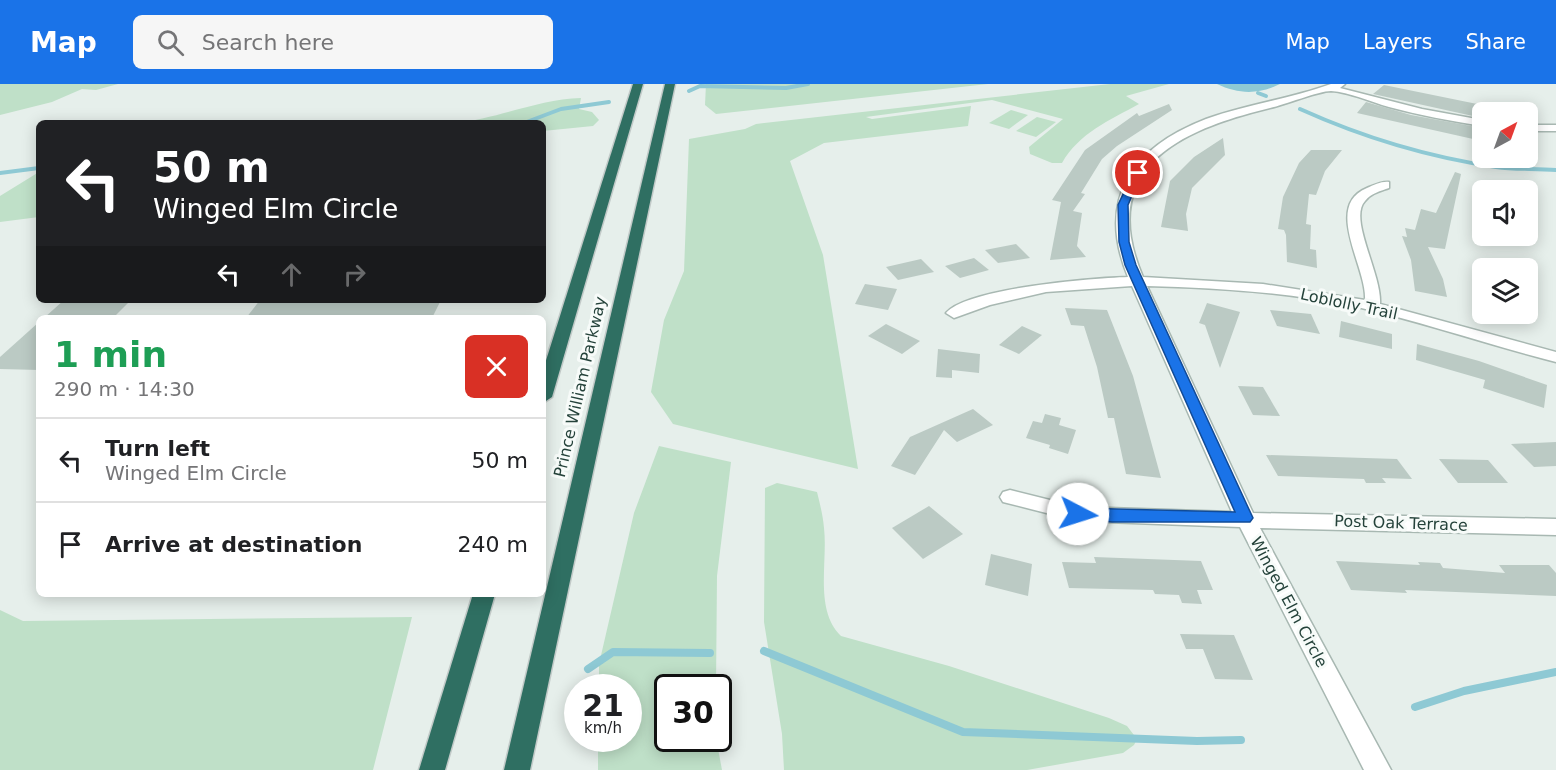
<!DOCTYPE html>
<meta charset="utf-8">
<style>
body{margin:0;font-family:"DejaVu Sans",sans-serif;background:#f6f6f6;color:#202124;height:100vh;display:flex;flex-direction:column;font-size:22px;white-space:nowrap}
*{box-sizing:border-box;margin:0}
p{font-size:20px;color:#757577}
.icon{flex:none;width:33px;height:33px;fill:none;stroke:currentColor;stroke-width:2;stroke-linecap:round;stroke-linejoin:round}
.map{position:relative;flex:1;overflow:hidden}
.panel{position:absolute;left:36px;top:231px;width:510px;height:282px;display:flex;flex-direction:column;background:#fff;border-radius:9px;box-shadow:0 3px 15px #0003}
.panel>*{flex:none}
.top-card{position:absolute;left:36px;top:36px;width:510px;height:183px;border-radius:9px;box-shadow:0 3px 15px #0003;background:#202124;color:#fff;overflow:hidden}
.needle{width:39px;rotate:41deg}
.controls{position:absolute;left:1472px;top:18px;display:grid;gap:12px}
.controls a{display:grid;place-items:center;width:66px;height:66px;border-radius:9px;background:#fff;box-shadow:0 3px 15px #0003;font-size:30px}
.speed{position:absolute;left:564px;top:590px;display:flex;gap:12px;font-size:30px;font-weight:700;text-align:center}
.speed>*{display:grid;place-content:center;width:78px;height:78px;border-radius:50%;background:#fff;box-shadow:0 3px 15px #0003;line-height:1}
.speed small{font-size:15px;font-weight:400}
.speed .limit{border:3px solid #111;border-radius:9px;background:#fff;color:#111}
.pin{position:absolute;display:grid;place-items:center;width:51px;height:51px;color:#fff;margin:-26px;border:3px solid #fff;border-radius:50%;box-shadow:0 2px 6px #0007}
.me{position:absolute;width:66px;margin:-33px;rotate:95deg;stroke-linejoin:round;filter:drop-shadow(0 0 4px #0008)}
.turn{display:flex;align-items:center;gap:21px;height:126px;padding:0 18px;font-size:27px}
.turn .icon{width:78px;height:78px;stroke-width:2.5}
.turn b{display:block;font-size:42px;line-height:51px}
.lanes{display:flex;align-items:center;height:57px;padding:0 18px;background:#0003;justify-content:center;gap:30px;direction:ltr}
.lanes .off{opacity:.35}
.round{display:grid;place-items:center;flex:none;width:63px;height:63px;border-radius:9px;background:#f6f6f6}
.overview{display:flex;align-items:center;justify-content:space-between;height:102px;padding:0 18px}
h1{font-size:36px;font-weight:700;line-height:45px;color:#1e9e55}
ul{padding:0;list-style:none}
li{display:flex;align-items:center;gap:18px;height:84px;padding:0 18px;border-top:2px solid #e0e0e0}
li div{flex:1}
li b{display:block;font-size:22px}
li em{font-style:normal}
header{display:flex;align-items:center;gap:36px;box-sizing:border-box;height:84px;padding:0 30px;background:#1a73e8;color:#fff}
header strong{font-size:28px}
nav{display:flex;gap:33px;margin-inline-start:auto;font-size:21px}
.search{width:420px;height:54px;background:#f6f6f6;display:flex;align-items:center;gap:15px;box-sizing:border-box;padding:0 21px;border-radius:9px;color:#757577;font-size:22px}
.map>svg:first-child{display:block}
.green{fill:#bfe0c8}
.water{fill:#8ec9d4}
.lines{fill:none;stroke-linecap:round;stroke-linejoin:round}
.stream-far1{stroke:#8ec9d4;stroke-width:4}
.stream{stroke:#8ec9d4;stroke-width:8}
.building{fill:#bbcac4}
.minor-casing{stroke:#a8b8b2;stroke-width:3}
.highway-casing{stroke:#c2cac8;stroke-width:3}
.minor{fill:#fff;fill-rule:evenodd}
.highway{fill:#2f6f62;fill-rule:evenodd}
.route{fill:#1a73e8;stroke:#114b97;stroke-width:1.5}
.labels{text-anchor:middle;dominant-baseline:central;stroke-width:6;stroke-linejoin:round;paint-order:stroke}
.street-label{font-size:16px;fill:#24423a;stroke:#f7fbf9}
</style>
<header>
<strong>Map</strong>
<div class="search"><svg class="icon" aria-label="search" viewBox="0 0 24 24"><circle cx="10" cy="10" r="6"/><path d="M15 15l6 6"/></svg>Search here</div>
<nav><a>Map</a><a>Layers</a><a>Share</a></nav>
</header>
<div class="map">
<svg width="1556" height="686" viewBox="0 0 1556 686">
<rect width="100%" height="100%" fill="#e6efeb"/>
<!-- green -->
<g class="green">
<path d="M0 0H118L96 6 82 5 52 18 0 31Z"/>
<path d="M706 0H988L716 30 705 21Z"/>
<path d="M1110 0H1169L1126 12 1139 20C1110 36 1079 49 1062 79H1052L1030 70 1029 63 1063 35 992 16 866 33 872 35 971 22 968 42 824 59 790 77 823 171 858 385 673 340 651 308 664 236 684 187 689 55 745 45 756 40Z"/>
<path d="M581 14 579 25 592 28 599 36 593 42 543 47V39H454C498 35 538 15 581 14Z"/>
<path d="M1011 26 1028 31 1009 45 989 39Z"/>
<path d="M1037 33 1056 38 1036 53 1016 47Z"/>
<path d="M39 88V133L0 138V112Z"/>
<path d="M659 362 731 378 717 492 716 603H668V654H716L722 686H598V654H628V603H599V580L634 429Z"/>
<path d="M777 399 817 408C820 420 823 432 824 444 828 478 814 526 841 552L949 582 1109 634 1127 642 1137 655 1134 661 1123 669 1027 686H784L782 650 764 538 765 404Z"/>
<path d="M0 526 23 537 412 533 373 686H0Z"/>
</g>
<!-- water -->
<path class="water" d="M1217 0H1280C1258 11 1238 10 1217 0Z"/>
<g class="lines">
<!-- stream-far1 -->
<g class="stream-far1">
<path d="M689 7 700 2 786 4 808 0"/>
<path d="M1258 9 1266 12"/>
<path d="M1300 25C1362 53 1428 73 1496 83 1516 86 1536 84 1556 86"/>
<path d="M524 39 561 25 609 18"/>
<path d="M0 89 39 84"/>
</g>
<!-- stream -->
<g class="stream">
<path d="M764 567 963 648 1197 657 1241 656"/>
<path d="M588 585 613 568 710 569"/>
<path d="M1415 623 1464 607 1556 588"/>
</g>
</g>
<!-- building -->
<g class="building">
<path d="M1384 1 1482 21V34L1373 10Z"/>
<path d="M1366 18 1411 31 1482 44V57L1357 29Z"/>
<path d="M1169 20 1172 26 1117 62 1102 75 1081 109 1085 110 1073 127 1082 129 1077 162 1086 173 1050 176 1061 118 1052 116 1085 66 1137 29 1139 32Z"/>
<path d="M1223 54 1225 71 1192 104 1186 130 1188 147 1161 143 1170 97 1194 73Z"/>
<path d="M1311 66H1342L1325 87 1316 111 1309 110 1306 140 1311 141 1310 165 1316 166 1317 184 1287 178 1286 151 1284 146 1278 145 1283 113 1299 79Z"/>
<path d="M1455 88 1461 90 1445 165 1428 163 1443 195 1447 213 1415 207 1411 176 1402 152 1407 153 1405 144 1415 146 1421 125 1436 129Z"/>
<path d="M1016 160 1030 174 998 179 985 166Z"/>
<path d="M974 174 989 186 960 194 945 182Z"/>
<path d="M921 175 934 188 898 196 886 183Z"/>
<path d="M865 200 897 205 888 226 855 220Z"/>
<path d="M64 216H131L113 234H44Z"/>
<path d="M260 216H441L432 234H246Z"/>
<path d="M1207 219 1240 228 1220 284 1205 241 1199 239Z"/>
<path d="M1065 224 1107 226 1133 292 1161 394 1126 390 1114 334H1108L1097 283 1084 242 1071 241Z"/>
<path d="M1270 226 1311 230 1320 250 1277 242Z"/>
<path d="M1341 237 1392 250V265L1339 253Z"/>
<path d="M39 238V286L0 285V273Z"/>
<path d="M886 240 920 257 902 270 868 252Z"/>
<path d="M1022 242 1042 251 1019 270 999 261Z"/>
<path d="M1417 260 1479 277 1547 301 1544 324 1483 304 1485 296 1416 276Z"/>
<path d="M938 265 980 270 979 289 952 286V294L936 293Z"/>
<path d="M1238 302 1263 303 1280 332 1253 331Z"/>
<path d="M973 325 993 341 957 358 944 346 915 391 891 382 910 353Z"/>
<path d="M1045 330 1061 334 1059 341 1076 346 1068 370 1049 364 1050 361 1026 354 1033 337 1042 339Z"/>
<path d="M1556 358V382L1534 383 1511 360Z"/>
<path d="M1266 371 1397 375 1412 395 1382 394 1386 399H1366L1364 395 1278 392Z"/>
<path d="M1439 375 1488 376 1508 399H1458Z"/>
<path d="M929 422 963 450 923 475 892 444Z"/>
<path d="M991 470 1032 480 1028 512 985 501Z"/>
<path d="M1094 473 1201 477 1213 506H1197L1202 520 1182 519 1179 511 1155 510 1153 506 1069 504 1062 478 1096 479Z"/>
<path d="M1336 477 1420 481 1418 478 1440 479 1443 484 1505 489 1499 481H1549L1556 489V512L1405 506 1407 509 1351 506Z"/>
<path d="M1180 550 1234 551 1253 596 1215 595 1203 565H1186Z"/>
</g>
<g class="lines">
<defs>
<g id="minor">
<path d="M1331 0H1345L1340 4 1422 25 1482 36V42C1451 37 1419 31 1389 23 1371 18 1349 8 1331 7 1319 7 1284 21 1270 24 1179 46 1096 84 1143 193L1263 200 1365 216C1367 183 1323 122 1367 104 1374 101 1382 97 1389 98V104C1381 107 1371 109 1365 117 1348 135 1382 190 1380 220L1556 268V278C1489 261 1423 238 1357 223 1288 208 1217 204 1147 202L1253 429 1556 435V451L1260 444 1391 686H1364L1240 443 1078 437 1003 418 1000 413 1003 408 1010 406 1078 423 1232 428 1132 202 1046 208 990 221 954 234 946 229C967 204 1094 194 1128 193 1096 115 1131 64 1206 35 1247 20 1290 15 1331 0Z"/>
<rect x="1527" y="41" width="29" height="6"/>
</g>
<g id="highway">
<path d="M633 0H643L552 313 543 319V286Z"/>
<path d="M665 0H675L530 686H504Z"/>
<path d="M473 510H495L445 686H419Z"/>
</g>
</defs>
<!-- minor casing -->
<use href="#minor" class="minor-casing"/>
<!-- highway casing -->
<use href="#highway" class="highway-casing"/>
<!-- minor -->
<use href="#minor" class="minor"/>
<!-- highway -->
<use href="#highway" class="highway"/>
</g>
<!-- route -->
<path class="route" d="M1138 86 1142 89 1128 121 1129 158 1136 181 1253 434 1250 438H1112L1078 435 1071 430 1078 424 1235 428 1125 181 1119 158 1118 121 1133 89Z"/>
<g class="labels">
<!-- street labels -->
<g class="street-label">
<text transform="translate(1349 220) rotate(12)">Loblolly Trail</text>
<text transform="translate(580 303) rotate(-77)">Prince William Parkway</text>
<text transform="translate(1401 439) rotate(2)">Post Oak Terrace</text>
<text transform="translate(1289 518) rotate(62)">Winged Elm Circle</text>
</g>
</g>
</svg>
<div class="controls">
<a><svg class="needle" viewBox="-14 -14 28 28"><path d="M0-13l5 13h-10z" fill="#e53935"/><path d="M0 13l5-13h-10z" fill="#757577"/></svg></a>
<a><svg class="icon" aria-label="sound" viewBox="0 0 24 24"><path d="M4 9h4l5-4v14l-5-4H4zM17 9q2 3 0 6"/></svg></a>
<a><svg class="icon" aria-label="layers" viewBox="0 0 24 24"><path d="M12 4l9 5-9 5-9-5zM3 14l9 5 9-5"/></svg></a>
</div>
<div class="speed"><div>21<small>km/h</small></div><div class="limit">30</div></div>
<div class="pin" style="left:1138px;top:89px;background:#d93025"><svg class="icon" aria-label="arrive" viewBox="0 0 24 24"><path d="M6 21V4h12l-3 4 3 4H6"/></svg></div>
<svg class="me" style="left:1078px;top:430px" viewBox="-20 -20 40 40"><circle r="19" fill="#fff"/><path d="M0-13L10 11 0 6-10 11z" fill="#1a73e8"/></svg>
<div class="top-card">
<div class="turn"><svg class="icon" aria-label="left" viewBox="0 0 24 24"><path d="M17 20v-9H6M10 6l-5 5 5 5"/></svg><div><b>50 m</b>Winged Elm Circle</div></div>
<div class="lanes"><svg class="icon" aria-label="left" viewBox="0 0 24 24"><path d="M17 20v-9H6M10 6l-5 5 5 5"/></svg><svg class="icon off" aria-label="ahead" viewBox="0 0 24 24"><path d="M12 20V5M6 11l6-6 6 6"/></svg><svg class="icon off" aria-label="right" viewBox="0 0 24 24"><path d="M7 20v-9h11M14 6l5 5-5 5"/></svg></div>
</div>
<section class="panel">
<div class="overview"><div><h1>1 min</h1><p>290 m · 14:30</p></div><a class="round" style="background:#d93025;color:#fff"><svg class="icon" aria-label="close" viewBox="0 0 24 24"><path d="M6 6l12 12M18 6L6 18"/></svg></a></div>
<ul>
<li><svg class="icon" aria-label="left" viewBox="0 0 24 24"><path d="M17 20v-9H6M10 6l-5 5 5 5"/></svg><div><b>Turn left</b><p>Winged Elm Circle</p></div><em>50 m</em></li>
<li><svg class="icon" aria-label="arrive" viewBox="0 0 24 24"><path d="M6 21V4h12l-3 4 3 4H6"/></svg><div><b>Arrive at destination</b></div><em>240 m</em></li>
</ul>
</section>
</div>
